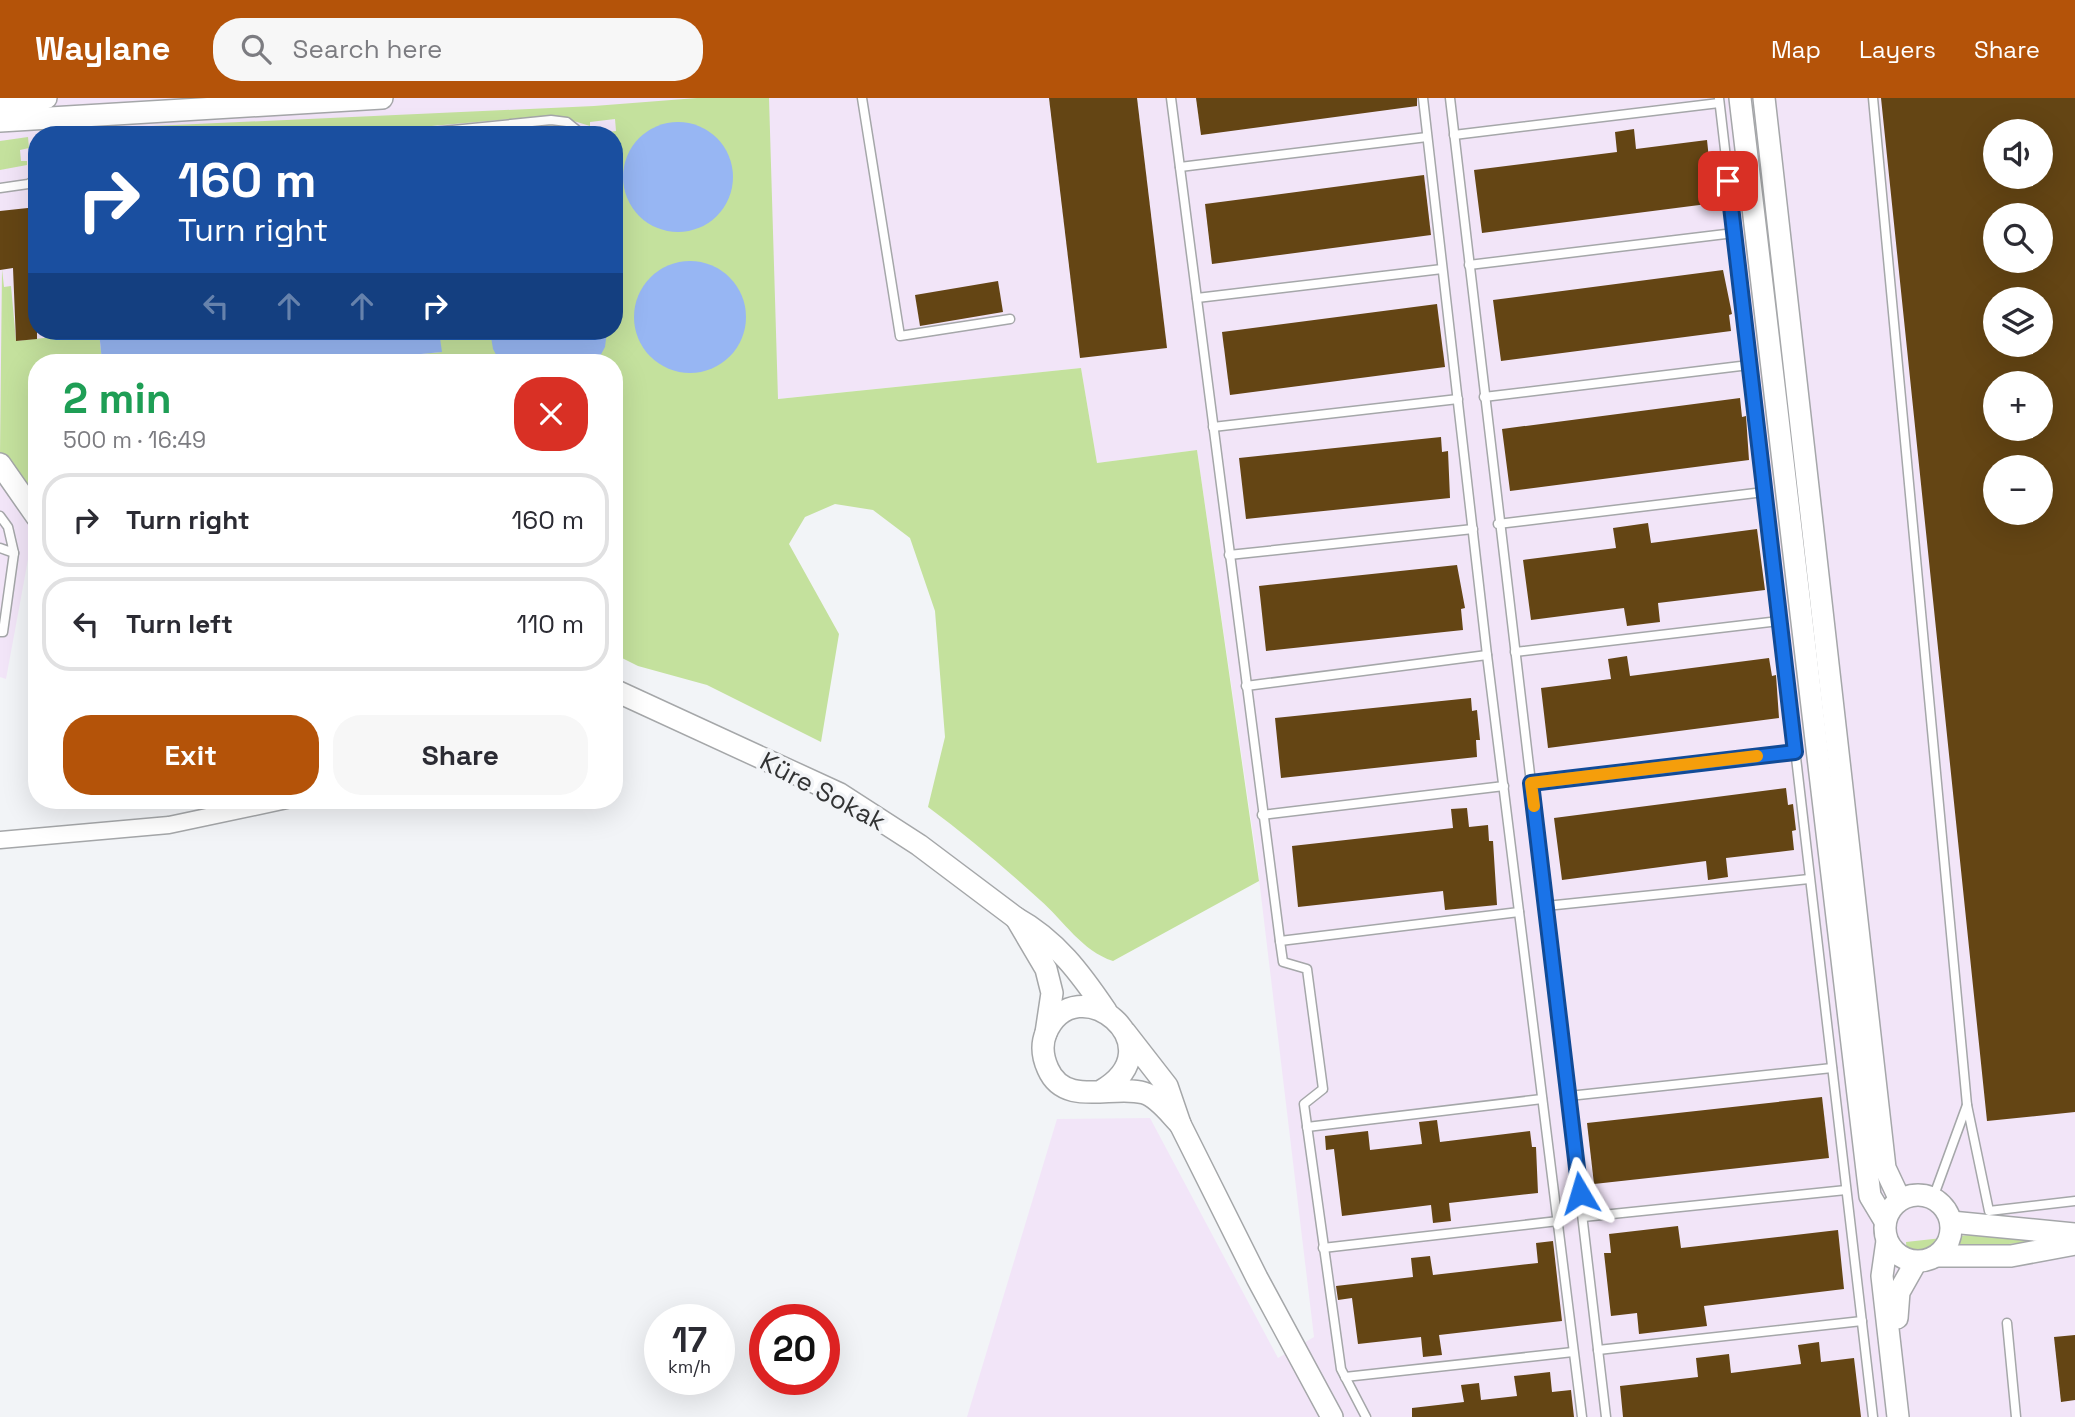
<!DOCTYPE html>
<meta charset="utf-8">
<style>
body{margin:0;font-family:"Space Grotesk",sans-serif;background:#f7f7f7;color:#2b2b33;height:100vh;display:flex;flex-direction:column;font-size:26px;white-space:nowrap}
*{box-sizing:border-box;margin:0}
p{font-size:23px;color:#7c7c81}
.icon{flex:none;width:38px;height:38px;fill:none;stroke:currentColor;stroke-width:2;stroke-linecap:round;stroke-linejoin:round}
.map{position:relative;flex:1;overflow:hidden}
.drawer{position:absolute;left:28px;top:256px;width:595px;height:455px;display:flex;flex-direction:column;background:#fff;border-radius:28px;box-shadow:0 7px 28px #0002}
.drawer>*{flex:none}
.banner{position:absolute;left:28px;top:28px;width:595px;height:214px;border-radius:28px;box-shadow:0 7px 28px #0002;background:#1a4fa0;color:#fff;overflow:hidden}
.controls{position:absolute;left:1983px;top:21px;display:grid;gap:14px}
.controls a{display:grid;place-items:center;width:70px;height:70px;border-radius:50%;background:#fff;box-shadow:0 7px 28px #0002;font-size:35px}
.speed{position:absolute;left:644px;top:1206px;display:flex;gap:14px;font-size:35px;font-weight:700;text-align:center}
.speed>*{display:grid;place-content:center;width:91px;height:91px;border-radius:50%;background:#fff;box-shadow:0 7px 28px #0002;line-height:1}
.speed small{font-size:18px;font-weight:400}
.speed .limit{border:10px solid #d22;background:#fff;color:#111}
.pin{position:absolute;display:grid;place-items:center;width:60px;height:60px;color:#fff;margin:-30px;border-radius:14px;box-shadow:0 4px 10px #0006}
.me{position:absolute;width:77px;margin:-38px;rotate:353deg;stroke-linejoin:round;filter:drop-shadow(0 0 5px #0008)}
.turn{display:flex;align-items:center;gap:24px;height:147px;padding:0 35px;font-size:32px}
.turn .icon{width:91px;height:91px;stroke-width:2.5}
.turn b{display:block;font-size:49px;line-height:60px}
.lanes{display:flex;align-items:center;height:66px;padding:0 35px;background:#0003;justify-content:center;gap:35px;direction:ltr}
.lanes .off{opacity:.35}
.round{display:grid;place-items:center;flex:none;width:74px;height:74px;border-radius:28px;background:#f7f7f7}
.head{display:flex;align-items:center;justify-content:space-between;height:119px;padding:0 35px}
h1{font-size:42px;font-weight:800;line-height:52px;color:#1e9e55}
.button{display:flex;gap:14px;margin-top:auto;padding:14px 35px}
.button a{flex:1;height:80px;border-radius:28px;background:#b45309;color:#fff;font-size:28px;font-weight:800;line-height:80px;text-align:center}
.button a+a{background:#f7f7f7;color:#2b2b33}
ul{padding:0;list-style:none}
li{display:flex;align-items:center;gap:21px;height:94px;margin:0 14px 10px;padding:0 21px;border:4px solid #e1e1e2;border-radius:28px}
li div{flex:1}
li b{display:block;font-size:26px}
li em{font-style:normal}
header{display:flex;align-items:center;gap:42px;box-sizing:border-box;height:98px;padding:0 35px;background:#b45309;color:#fff}
header strong{font-size:33px}
nav{display:flex;gap:38px;margin-inline-start:auto;font-size:24px}
.search{width:490px;height:63px;background:#f7f7f7;display:flex;align-items:center;gap:18px;box-sizing:border-box;padding:0 24px;border-radius:28px;color:#7c7c81;font-size:26px}
.map>svg:first-child{display:block}
.industrial{fill:#f2e5f8;fill-rule:evenodd}
.green{fill:#c4e19d}
.water{fill:#97b6f3}
.building{fill:#644514;fill-rule:evenodd}
.lines{fill:none;stroke-linecap:round;stroke-linejoin:round}
.lane-casing{stroke:#a5a7a9;stroke-width:11}
.street-casing{stroke:#a5a7a9;stroke-width:19}
.secondary-casing{stroke:#a5a7a9;stroke-width:24}
.lane{stroke:#fff;stroke-width:8}
.street{stroke:#fff;stroke-width:16}
.secondary{stroke:#fff;stroke-width:21}
.route-casing{stroke:#114b97;stroke-width:18}
.route{stroke:#1a73e8;stroke-width:12}
.slow{stroke:#f59e0b;stroke-width:12}
.labels{text-anchor:middle;dominant-baseline:central;stroke-width:7;stroke-linejoin:round;paint-order:stroke}
.street-label{font-size:26px;fill:#323334;stroke:#f2f4f7}
</style>
<header>
<strong>Waylane</strong>
<div class="search"><svg class="icon" aria-label="search" viewBox="0 0 24 24"><circle cx="10" cy="10" r="6"/><path d="M15 15l6 6"/></svg>Search here</div>
<nav><a>Map</a><a>Layers</a><a>Share</a></nav>
</header>
<div class="map">
<svg width="2075" height="1319" viewBox="0 0 2075 1319">
<rect width="100%" height="100%" fill="#f2f4f7"/>
<!-- industrial -->
<path class="industrial" d="M0 0H2075V1319H967L1057 1021 1150 1020 1278 1260 1314 1239 1256 756 1197 352 1097 365 1081 270 777 301 614 264H37V444L29 456 6 581 0 579ZM1995 33H2040V79H1995ZM37 37H614V233H37ZM1995 117H2040V163H1995ZM1995 201H2040V247H1995ZM1995 285H2040V331H1995ZM1995 369H2040V415H1995Z"/>
<!-- green -->
<g class="green">
<path d="M697 0H769L778 301 1081 270 1097 365 1197 352 1259 783 1113 863C1082 853 1064 823 1040 802 1004 769 967 738 928 709L945 639 935 513 910 440 873 412 835 406 805 419 789 446 839 536 821 644 707 587 638 568 614 556V264H337L441 254 439 233H614V143H618L614 111V37L592 36 616 33 615 21 590 24V28L554 17 331 37H60L86 31 594 8Z"/>
<path d="M545 27 559 28 575 37H465Z"/>
<path d="M28 39 29 50 20 52 21 63H27V67L0 72V43Z"/>
<path d="M2 171 4 189 11 188 16 243 62 238V233H99L102 264H37V417L0 356Z"/>
<path d="M1996 1134 2075 1140 1907 1155 1906 1144Z"/>
</g>
<!-- water -->
<g class="water">
<circle cx="678" cy="79" r="55"/>
<circle cx="690" cy="219" r="56"/>
<path d="M99 233H439L442 254 337 264H102Z"/>
<path d="M490 233H607L605 249 597 264H500L493 251Z"/>
</g>
<!-- building -->
<g class="building">
<path d="M1049 0H1137L1167 250 1080 260Z"/>
<path d="M1196 0H1417V8L1201 37Z"/>
<path d="M1881 0H2075V1014L1987 1023ZM1995 33H2040V79H1995ZM1995 117H2040V163H1995ZM1995 201H2040V247H1995ZM1995 285H2040V331H1995ZM1995 369H2040V415H1995Z"/>
<path d="M1634 31 1636 51 1707 42 1709 61 1713 60 1715 105 1482 135 1474 72 1617 54 1615 34Z"/>
<path d="M1424 77 1431 137 1212 166 1205 106Z"/>
<path d="M37 109V145L29 146 34 196H37V241L16 243 13 170 0 172V113Z"/>
<path d="M1723 172 1732 216 1729 217 1731 233 1501 263 1493 202Z"/>
<path d="M998 183 1003 214 920 228 915 197Z"/>
<path d="M1437 206 1445 269 1230 297 1222 234Z"/>
<path d="M1740 300 1742 319 1746 318 1749 362 1510 393 1502 331Z"/>
<path d="M1441 339 1442 354 1448 353 1450 400 1246 421 1239 360Z"/>
<path d="M1648 425 1651 445 1757 431 1765 492 1658 505 1660 524 1627 528 1624 510 1531 522 1523 462 1616 450 1613 430Z"/>
<path d="M1457 467 1465 510 1461 511 1463 532 1266 553 1259 488Z"/>
<path d="M1627 558 1630 578 1769 560 1772 578 1776 577 1779 620 1548 650 1541 590 1611 581 1608 561Z"/>
<path d="M1471 600 1472 613 1477 612 1480 642H1476L1477 659 1281 680 1275 620Z"/>
<path d="M1786 690 1788 707 1793 706 1796 732 1792 733 1794 752 1726 760 1728 779 1708 782 1706 763 1562 782 1554 720Z"/>
<path d="M1467 710 1469 729 1488 727 1489 743H1493L1497 807 1445 812 1443 793 1298 809 1292 748 1453 730 1451 711Z"/>
<path d="M1822 999 1829 1060 1594 1086 1587 1025Z"/>
<path d="M1437 1022 1440 1044 1530 1033 1532 1049H1536L1538 1095 1449 1105 1451 1123 1433 1125 1431 1107 1342 1118 1334 1051 1326 1052 1325 1038 1368 1033 1370 1052 1422 1046 1419 1024Z"/>
<path d="M1678 1128 1681 1150 1838 1132 1844 1191 1704 1208 1707 1228 1639 1236 1637 1215 1611 1218 1604 1155H1611L1609 1136Z"/>
<path d="M1553 1143 1562 1223 1439 1237 1442 1257 1423 1259 1421 1239 1358 1246 1352 1200 1338 1202 1336 1188 1413 1179 1411 1160 1430 1158 1433 1177 1538 1165 1536 1145Z"/>
<path d="M2075 1237V1302L2061 1304 2054 1239Z"/>
<path d="M1819 1244 1821 1264 1854 1260 1861 1319H1623L1620 1288 1698 1279 1696 1260 1729 1256 1731 1275 1801 1266 1798 1247Z"/>
<path d="M1550 1274 1552 1294 1571 1292 1574 1319H1412V1310L1464 1304 1461 1287 1479 1285 1481 1302 1517 1298 1514 1278Z"/>
</g>
<g class="lines">
<defs>
<g id="lane">
<path d="M862 0 900 238 1010 221"/>
<path d="M1171 0 1280 843 1283 864 1307 871 1323 991 1304 1006 1341 1271 1366 1319"/>
<path d="M1423 0 1487 557 1582 1319"/>
<path d="M1450 0 1606 1319"/>
<path d="M1719 0 1873 1319"/>
<path d="M1873 0 1967 1007 1989 1113 2075 1103"/>
<path d="M403 37 551 22 567 24 583 37"/>
<path d="M1454 37 1719 5"/>
<path d="M1180 69 1427 39"/>
<path d="M0 90 28 86 37 81"/>
<path d="M1469 167 1734 135"/>
<path d="M1197 200 1442 171"/>
<path d="M1484 299 1749 267"/>
<path d="M1213 329 1458 301"/>
<path d="M0 418 8 429 14 455 0 450"/>
<path d="M1498 426 1764 394"/>
<path d="M1229 457 1473 431"/>
<path d="M0 534H3L14 455"/>
<path d="M1515 554 1779 523"/>
<path d="M1246 588 1487 557"/>
<path d="M1531 685 1795 654"/>
<path d="M1262 717 1504 688"/>
<path d="M1546 808 1809 781"/>
<path d="M1280 843 1519 814"/>
<path d="M1569 998 1832 970"/>
<path d="M1307 1029 1542 1001"/>
<path d="M1933 1100 1967 1007"/>
<path d="M1583 1119 1846 1092"/>
<path d="M1323 1150 1558 1123"/>
<path d="M2007 1225 2016 1319"/>
<path d="M1598 1252 1862 1223"/>
<path d="M1345 1279 1573 1254"/>
</g>
<path id="street" d="M0 742 169 727 287 702"/>
<g id="secondary">
<path d="M1740 0 1868 1081 1870 1098 1885 1123"/>
<path d="M1764 0 1885 1070 1900 1102"/>
<path d="M0 4 46 0"/>
<path d="M0 23 382 0"/>
<path d="M0 366 37 419"/>
<path d="M614 592 840 696 919 747 1016 820"/>
<path d="M1046 935 1052 895 1046 871 1016 820C1056 842 1081 876 1106 913"/>
<path d="M1101 993C1179 948 1076 866 1046 935 1041 947 1043 960 1048 971 1065 1010 1113 986 1144 995 1158 999 1170 1016 1180 1026L1167 988 1125 934"/>
<path d="M1180 1026 1257 1180 1332 1319"/>
<circle cx="1918" cy="1130" r="33"/>
<path d="M1951 1124 2075 1136"/>
<path d="M1887 1143 1882 1178 1898 1319"/>
<path d="M1938 1158H2011L2075 1146"/>
<path d="M1897 1220 1899 1194 1916 1164"/>
</g>
</defs>
<!-- lane casing -->
<use href="#lane" class="lane-casing"/>
<!-- street casing -->
<use href="#street" class="street-casing"/>
<!-- secondary casing -->
<use href="#secondary" class="secondary-casing"/>
<!-- lane -->
<use href="#lane" class="lane"/>
<!-- street -->
<use href="#street" class="street"/>
<!-- secondary -->
<use href="#secondary" class="secondary"/>
</g>
<g class="lines">
<defs>
<path id="route" d="M1580 1095 1531 685 1795 654 1728 83"/>
</defs>
<!-- route casing -->
<use href="#route" class="route-casing"/>
<!-- route -->
<use href="#route" class="route"/>
<!-- slow -->
<path class="slow" d="M1534 708 1531 685 1757 658"/>
</g>
<g class="labels">
<!-- street labels -->
<g class="street-label">
<text transform="translate(823 693) rotate(28)">Küre Sokak</text>
</g>
</g>
</svg>
<div class="controls">
<a><svg class="icon" aria-label="sound" viewBox="0 0 24 24"><path d="M4 9h4l5-4v14l-5-4H4zM17 9q2 3 0 6"/></svg></a>
<a><svg class="icon" aria-label="search" viewBox="0 0 24 24"><circle cx="10" cy="10" r="6"/><path d="M15 15l6 6"/></svg></a>
<a><svg class="icon" aria-label="layers" viewBox="0 0 24 24"><path d="M12 4l9 5-9 5-9-5zM3 14l9 5 9-5"/></svg></a>
<a>+</a>
<a>−</a>
</div>
<div class="speed"><div>17<small>km/h</small></div><div class="limit">20</div></div>
<div class="pin" style="left:1728px;top:83px;background:#d93025"><svg class="icon" aria-label="arrive" viewBox="0 0 24 24"><path d="M6 21V4h12l-3 4 3 4H6"/></svg></div>
<svg class="me" style="left:1580px;top:1095px" viewBox="-20 -20 40 40"><path d="M0-17L14 15 0 8-14 15z" fill="#1a73e8" stroke="#fff" stroke-width="4"/></svg>
<div class="banner">
<div class="turn"><svg class="icon" aria-label="right" viewBox="0 0 24 24"><path d="M7 20v-9h11M14 6l5 5-5 5"/></svg><div><b>160 m</b>Turn right</div></div>
<div class="lanes"><svg class="icon off" aria-label="left" viewBox="0 0 24 24"><path d="M17 20v-9H6M10 6l-5 5 5 5"/></svg><svg class="icon off" aria-label="ahead" viewBox="0 0 24 24"><path d="M12 20V5M6 11l6-6 6 6"/></svg><svg class="icon off" aria-label="ahead" viewBox="0 0 24 24"><path d="M12 20V5M6 11l6-6 6 6"/></svg><svg class="icon" aria-label="right" viewBox="0 0 24 24"><path d="M7 20v-9h11M14 6l5 5-5 5"/></svg></div>
</div>
<section class="drawer">
<div class="head"><div><h1>2 min</h1><p>500 m · 16:49</p></div><a class="round" style="background:#d93025;color:#fff"><svg class="icon" aria-label="close" viewBox="0 0 24 24"><path d="M6 6l12 12M18 6L6 18"/></svg></a></div>
<ul>
<li><svg class="icon" aria-label="right" viewBox="0 0 24 24"><path d="M7 20v-9h11M14 6l5 5-5 5"/></svg><div><b>Turn right</b></div><em>160 m</em></li>
<li><svg class="icon" aria-label="left" viewBox="0 0 24 24"><path d="M17 20v-9H6M10 6l-5 5 5 5"/></svg><div><b>Turn left</b></div><em>110 m</em></li>
</ul>
<div class="button"><a>Exit</a><a>Share</a></div>
</section>
</div>
